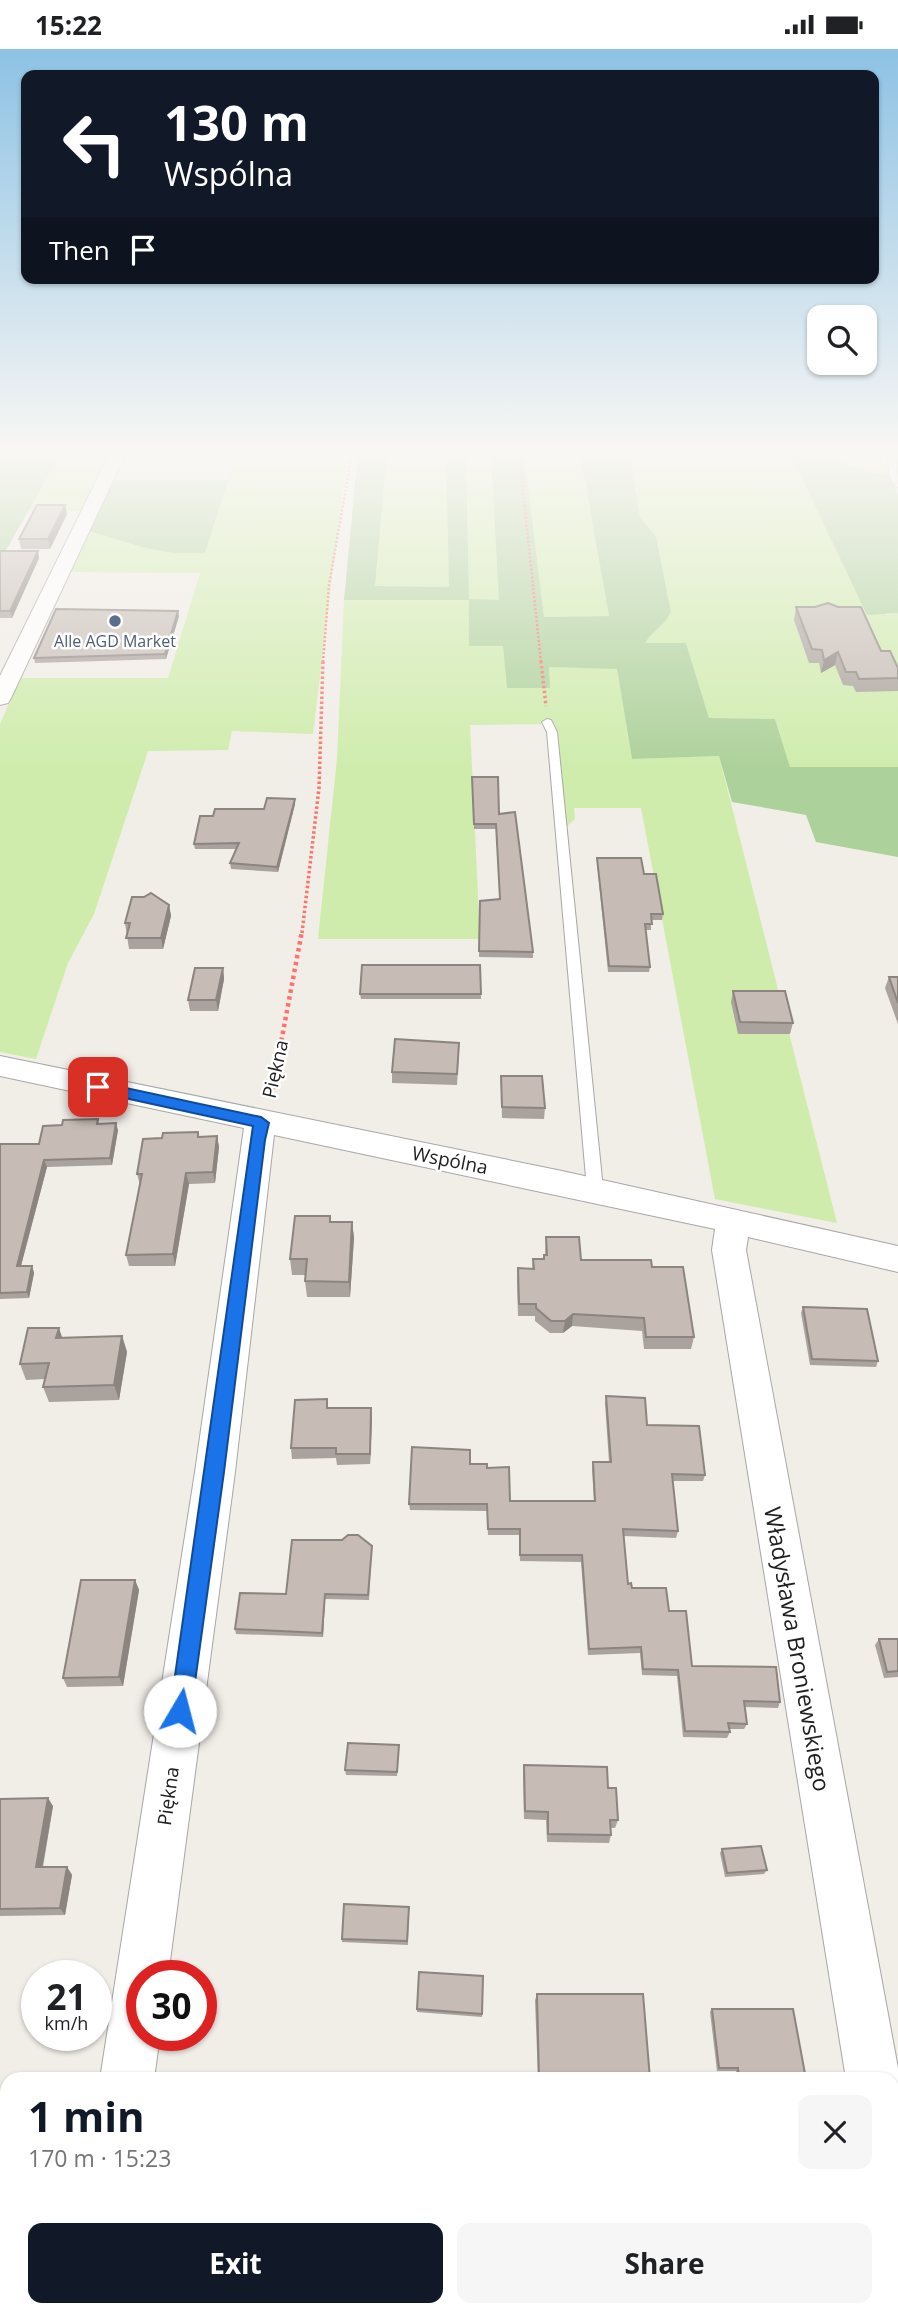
<!DOCTYPE html>
<meta charset="utf-8">
<style>
body{margin:0;font-family:"Open Sans",sans-serif;background:#f6f6f6;color:#202124;height:100vh;display:flex;flex-direction:column;font-size:26px;white-space:nowrap}
*{box-sizing:border-box;margin:0}
p{font-size:23px;color:#757577}
.icon{flex:none;width:38px;height:38px;fill:none;stroke:currentColor;stroke-width:2;stroke-linecap:round;stroke-linejoin:round}
.map{position:relative;flex:1;overflow:hidden}
.drawer{position:absolute;left:0px;top:2023px;width:900px;height:245px;display:flex;flex-direction:column;background:#fff;border-radius:21px 21px 0 0;box-shadow:0 2px 5px #0004}
.drawer>*{flex:none}
.banner{position:absolute;left:21px;top:21px;width:858px;height:214px;border-radius:14px;box-shadow:0 2px 5px #0004;background:#111827;color:#fff;overflow:hidden}
.tools{position:absolute;left:807px;top:256px;display:grid;gap:14px}
.tools a{display:grid;place-items:center;width:70px;height:70px;border-radius:14px;background:#fff;box-shadow:0 2px 5px #0004;font-size:35px}
.speed{position:absolute;left:21px;top:1911px;display:flex;gap:14px;font-size:35px;font-weight:700;text-align:center}
.speed>*{display:grid;place-content:center;width:91px;height:91px;border-radius:50%;background:#fff;box-shadow:0 2px 5px #0004;line-height:1}
.speed small{font-size:18px;font-weight:400}
.speed .limit{border:10px solid #d22;background:#fff;color:#111}
.pin{position:absolute;display:grid;place-items:center;width:60px;height:60px;color:#fff;margin:-30px;border-radius:14px;box-shadow:0 4px 10px #0006}
.me{position:absolute;width:77px;margin:-38px;rotate:8deg;stroke-linejoin:round;filter:drop-shadow(0 0 5px #0008)}
.turn{display:flex;align-items:center;gap:24px;height:147px;padding:0 28px;font-size:32px}
.turn .icon{width:91px;height:91px;stroke-width:2.5}
.turn b{display:block;font-size:49px;line-height:60px}
.then{display:flex;align-items:center;height:66px;padding:0 28px;background:#0003;gap:14px;font-size:26px}
.round{display:grid;place-items:center;flex:none;width:74px;height:74px;border-radius:14px;background:#f6f6f6}
.headline{display:flex;align-items:center;justify-content:space-between;height:119px;padding:0 28px}
h1{font-size:42px;font-weight:700;line-height:52px;color:#111827}
.primary-button{display:flex;gap:14px;margin-top:auto;padding:14px 28px}
.primary-button a{flex:1;height:80px;border-radius:14px;background:#111827;color:#fff;font-size:28px;font-weight:700;line-height:80px;text-align:center}
.primary-button a+a{background:#f6f6f6;color:#202124}
.status{display:flex;justify-content:space-between;align-items:center;height:49px;padding:0 35px;background:#fff;direction:ltr}
.status svg{height:19px;fill:currentColor}
.map>svg:first-child{display:block}
.grass{fill:#cfecac}
.forest{fill:#add19a}
.lines{fill:none;stroke-linecap:round;stroke-linejoin:round}
.service-casing{stroke:#a7a7a7;stroke-width:2}
.minor-casing{stroke:#a7a7a7;stroke-width:2}
.path-far2{stroke:#fe726b;stroke-width:2.5;stroke-dasharray:2 2;stroke-linecap:butt}
.path-far1{stroke:#fe726b;stroke-width:3.5;stroke-dasharray:2.5 2.5;stroke-linecap:butt}
.path{stroke:#fe726b;stroke-width:4.5;stroke-dasharray:3.5 3.5;stroke-linecap:butt}
.service{fill:#fff;fill-rule:evenodd}
.minor{fill:#fff;fill-rule:evenodd}
.wall{fill:#aaa29c}
.shaded-wall{fill:#8b847f}
.building{fill:#c6bcb5;stroke:#8b847f;stroke-width:2}
.route{fill:#1a73e8;stroke:#114b97;stroke-width:2}
.service-dot{fill:#5c6f8a;stroke:#fff;stroke-width:2.5}
.labels{text-anchor:middle;dominant-baseline:central;stroke-width:5;stroke-linejoin:round;paint-order:stroke}
.far-service-label{font-size:16px;fill:#4e5e75;stroke:#fff}
.street-label{font-size:19px;fill:#202020;stroke:#fff}
.near-street-label{font-size:23px;fill:#202020;stroke:#fff}
</style>
<div class="status"><b>15:22</b><svg viewBox="0 0 49 12"><path d="M0 12V9h3v3zM5 12V6h3v6zM10 12V3h3v9zM15 12V0h3v12zM26 1h20v11H26zM47 4h2v5h-2z"/></svg></div>
<div class="map">
<svg width="898" height="2268" viewBox="0 0 898 2268">
<rect width="100%" height="100%" fill="#f1ede7"/>
<!-- grass -->
<g class="grass">
<path d="M387 404H446L449 538 375 537Z"/>
<path d="M466 404H491L507 639 549 618 617 619 632 710 719 707 837 1174 715 1150 641 759H574L575 770 567 777 555 675 470 676 480 890H318L337 710 344 551H469Z"/>
<path d="M524 404H580L609 567 544 568Z"/>
<path d="M629 404H882L890 426 871 425 837 409H793L887 566 898 564V718H790L775 670 709 669 686 594H644C653 582 665 577 671 563L656 488 640 468Z"/>
<path d="M236 405H347L313 685 232 682 228 701 148 702 94 865 68 914 36 1010 0 1003V675L20 629H168L200 524 67 523 89 482 145 499 173 504H205Z"/>
<path d="M58 408H107L81 462H28Z"/>
</g>
<!-- forest -->
<g class="forest">
<path d="M0 404H61L4 505H0Z"/>
<path d="M358 404H387L375 537 449 538 446 404H466L469 550 499 551 491 404H524L544 568 609 567 580 404H629L640 468 656 488 671 563C665 577 653 581 645 594H686L709 669 775 670 790 718H898V808L816 793 806 766 732 753 719 707 632 710 617 620 549 618 550 639H507L503 597H469V551H344Z"/>
<path d="M813 407C844 409 861 425 890 426L898 446V564L867 566 792 408Z"/>
<path d="M111 431H228L205 504H173L145 499 89 482Z"/>
</g>
<g class="lines">
<defs>
<g id="service">
<path d="M888 404H896L898 438C888 432 888 416 888 404Z"/>
<path d="M547 670 551 671 557 683 603 1140 595 1146 587 1140 547 683 542 673Z"/>
</g>
<g id="minor">
<path d="M110 404H126L11 649 8 654 0 656V627Z"/>
<path d="M0 1007 562 1122 898 1197V1223L748 1188 746 1201 898 2019V2035L892 2048V2030H846L712 1201 715 1180 274 1086 235 1423 168 1927H142V1986H160L154 2030H100L195 1423 244 1079 0 1027Z"/>
<path d="M892 2116 898 2118V2204L892 2201Z"/>
<path d="M64 2261H124L123 2268H63Z"/>
</g>
</defs>
<!-- service casing -->
<use href="#service" class="service-casing"/>
<!-- minor casing -->
<use href="#minor" class="minor-casing"/>
<!-- path-far2 -->
<g class="path-far2">
<path d="M519 404 541 613"/>
<path d="M323 613 329 536 352 404"/>
</g>
<!-- path-far1 -->
<g class="path-far1">
<path d="M541 612 546 657"/>
<path d="M302 884 319 739 323 612"/>
</g>
<!-- path -->
<path class="path" d="M271 1047 302 882"/>
<!-- service -->
<use href="#service" class="service"/>
<!-- minor -->
<use href="#minor" class="minor"/>
</g>
<!-- wall -->
<g class="wall">
<path d="M65 456 67 465 50 500H21L19 490Z"/>
<path d="M0 502 39 509 12 569H0Z"/>
<path d="M796 558 881 602 898 619V642L856 643 853 637 843 636 835 616 821 624 819 614H809L794 571Z"/>
<path d="M179 567 166 610 35 614 34 609Z"/>
<path d="M472 728 499 765 533 903V909L479 908 480 852 500 850 496 780H474Z"/>
<path d="M295 755 278 823 231 820 230 814 237 800H195L194 795 213 767Z"/>
<path d="M597 809 644 825 663 865 662 871H651V881H645L650 918 649 923H608L597 814Z"/>
<path d="M169 856 171 867 163 900H129L125 874Z"/>
<path d="M480 916 481 950H361L360 945Z"/>
<path d="M223 919 224 930 218 962H190L188 951Z"/>
<path d="M889 928H898V975L885 939Z"/>
<path d="M733 942 793 974 790 985H738L731 953Z"/>
<path d="M459 1005 457 1036 392 1034V1023Z"/>
<path d="M501 1027 545 1059 544 1070 502 1069Z"/>
<path d="M98 1070 99 1075 118 1081 112 1116 47 1118 21 1217H32L34 1224 29 1249 0 1250V1095H39L62 1076Z"/>
<path d="M217 1087 219 1098 215 1134 189 1135 175 1217H129L126 1206 140 1136 137 1125 199 1088Z"/>
<path d="M330 1167 331 1173H352L354 1189 350 1248H307L305 1232V1226H292L290 1210Z"/>
<path d="M546 1188 581 1211 652 1218 694 1288 691 1300H644L642 1282 572 1277 563 1284H550L535 1272V1267H518L517 1232 518 1219 532 1220 533 1210H543L544 1206H545Z"/>
<path d="M803 1258 878 1312 876 1318 810 1316 801 1264Z"/>
<path d="M122 1287 127 1303 119 1351 49 1353 43 1338 45 1330 26 1331 20 1315 62 1289Z"/>
<path d="M606 1347 647 1376 705 1426 703 1432H673L678 1482 676 1489 624 1487 628 1535 632 1539 669 1562 692 1617 780 1653 778 1659 745 1658 747 1675 744 1680H729L730 1683 727 1689 683 1688 677 1627 642 1626 640 1604 588 1606 581 1513 520 1512 519 1486H488L487 1462 410 1461 409 1455 470 1415 487 1419 510 1452H594L592 1420 593 1413H609L605 1354Z"/>
<path d="M327 1350 328 1359 372 1369 370 1415 337 1416 336 1409 292 1410 291 1399Z"/>
<path d="M372 1502 369 1551 325 1550 323 1588 236 1585 235 1580 286 1545Z"/>
<path d="M135 1531 139 1541 123 1637 67 1638 63 1629Z"/>
<path d="M879 1590H898V1628L884 1629 875 1596Z"/>
<path d="M399 1696 397 1727 346 1726 345 1721Z"/>
<path d="M524 1716 618 1771 615 1779H611V1786L609 1794 547 1793 546 1771 524 1770 523 1724Z"/>
<path d="M0 1750 53 1757 43 1818H67L72 1826 65 1866 0 1867Z"/>
<path d="M722 1800 767 1821 764 1825 725 1828 720 1804Z"/>
<path d="M409 1862 408 1896 342 1893V1890Z"/>
<path d="M483 1927 482 1968 417 1963V1960Z"/>
<path d="M537 1945 650 2030H538L535 1951Z"/>
<path d="M712 1960 806 2030H737L736 2022H717L710 1963Z"/>
</g>
<!-- shaded-wall -->
<g class="shaded-wall">
<path d="M65 456 67 465 50 500 48 490Z"/>
<path d="M38 502 39 509 12 569 10 562Z"/>
<path d="M178 562 179 567 166 610 165 605Z"/>
<path d="M838 603 835 616 821 624 824 611Z"/>
<path d="M295 750V755L278 823 277 818Z"/>
<path d="M169 856 171 867 163 900 161 889Z"/>
<path d="M223 919 224 930 218 962 216 951Z"/>
<path d="M116 1074 118 1081 112 1116 110 1109Z"/>
<path d="M217 1087 219 1098 215 1134 213 1123Z"/>
<path d="M44 1111 47 1118 19 1224 17 1217Z"/>
<path d="M186 1124 189 1135 175 1217 173 1205Z"/>
<path d="M352 1173 354 1189 350 1248 349 1233Z"/>
<path d="M32 1217 34 1224 29 1249 27 1243Z"/>
<path d="M573 1265 572 1277 563 1284 565 1272Z"/>
<path d="M59 1279 64 1294 56 1289Z"/>
<path d="M122 1287 127 1303 119 1351 114 1336Z"/>
<path d="M371 1359 372 1369 370 1415V1405Z"/>
<path d="M135 1531 139 1541 123 1637 119 1628Z"/>
<path d="M325 1545V1550L323 1588 322 1584Z"/>
<path d="M48 1749 53 1757 41 1826 36 1818Z"/>
<path d="M67 1818 72 1826 65 1866 60 1859Z"/>
</g>
<!-- building -->
<g class="building">
<path d="M37 456H65L48 490H19Z"/>
<path d="M0 502H38L10 562H0Z"/>
<path d="M828 554 838 558H861L881 602H890L898 619V629L859 630 856 623H846L838 603 824 611 822 601 812 600 796 558H815Z"/>
<path d="M56 560 178 562 165 605 34 609Z"/>
<path d="M472 728H498L499 765 515 763 533 903 479 902 480 852 500 850 496 775H474Z"/>
<path d="M267 749 295 750 277 818 230 814 239 794 194 795 200 767H213L215 760H264Z"/>
<path d="M597 809H641L644 825H656L663 865H651L652 875H645L650 918 609 917Z"/>
<path d="M151 844 169 856 161 889H126L130 874H125L132 848H144Z"/>
<path d="M362 916H480L481 945H360Z"/>
<path d="M195 919H223L216 951H188Z"/>
<path d="M889 928H898V954Z"/>
<path d="M733 942H785L793 974 740 973Z"/>
<path d="M395 990 459 994 457 1025 392 1023Z"/>
<path d="M501 1027H542L545 1059 502 1058Z"/>
<path d="M98 1070 97 1075 116 1074 110 1109 44 1111 17 1217H32L27 1243 0 1244V1095H39L43 1077 62 1076 63 1071Z"/>
<path d="M198 1083V1088L217 1087 213 1123 186 1124 173 1205 126 1206 142 1125H137L143 1090 162 1089 163 1084Z"/>
<path d="M295 1167H330V1173H352L349 1233 305 1232 307 1210H290Z"/>
<path d="M546 1188H579L581 1211H651L652 1218H683L694 1288H646L644 1269 573 1265 565 1272H551L536 1259V1255H519L518 1219 534 1220 533 1210H544V1206H547Z"/>
<path d="M803 1258 867 1260 878 1312 812 1310Z"/>
<path d="M28 1279H59L56 1289 122 1287 114 1336 43 1338 49 1314 20 1315Z"/>
<path d="M606 1347 645 1349 647 1376 699 1377 705 1426 672 1425 678 1482 623 1480 628 1535 631 1534 632 1539H666L669 1562H686L692 1617 776 1618 780 1653 744 1652 747 1675 728 1674 730 1683 685 1682 678 1621 643 1620 641 1598 589 1600 582 1506H520V1480H488L487 1455H409L412 1398 470 1401V1415H487V1419L509 1418 510 1452H595L593 1413H611Z"/>
<path d="M327 1350V1359H371L370 1405H336V1399H291L295 1351Z"/>
<path d="M348 1486H358L372 1497 368 1546 325 1545 322 1584 235 1580 240 1544 286 1545 292 1491H342Z"/>
<path d="M81 1531H135L119 1628 63 1629Z"/>
<path d="M879 1590H898V1622L887 1623Z"/>
<path d="M348 1694 399 1696 397 1723 345 1721Z"/>
<path d="M524 1716 607 1718 608 1739H616L618 1771H610L611 1786 548 1785V1763L525 1762Z"/>
<path d="M48 1749 36 1818H67L60 1859 0 1860V1750Z"/>
<path d="M761 1797 767 1821 727 1824 722 1800Z"/>
<path d="M344 1855 409 1858 407 1892 342 1890Z"/>
<path d="M419 1923 483 1927 482 1965 417 1960Z"/>
<path d="M537 1945H643L650 2030H539Z"/>
<path d="M712 1960H793L806 2030H739L738 2019H719Z"/>
<path d="M248 2261H321L320 2268H247Z"/>
</g>
<!-- sky -->
<linearGradient id="sky" x2="0" y2="1"><stop stop-color="#8dc2e4"/><stop offset="0.56" stop-color="#f9f7f4"/><stop offset="1" stop-color="#f9f7f4" stop-opacity="0"/></linearGradient>
<rect width="898" height="721" fill="url(#sky)"/>
<!-- route -->
<path class="route" d="M98 1033 261 1068 269 1074 265 1091 224 1423 191 1662 188 1669 180 1672 173 1669 170 1662 253 1077 93 1042 90 1038Z"/>
<!-- markers -->
<circle class="service-dot" cx="115" cy="572" r="7"/>
<g class="labels">
<!-- far-service labels -->
<g class="far-service-label">
<text x="115" y="592">Alle AGD Market</text>
</g>
<!-- street labels -->
<g class="street-label">
<text transform="translate(275 1020) rotate(-77)">Piękna</text>
<text transform="translate(450 1111) rotate(11)">Wspólna</text>
<text transform="translate(168 1747) rotate(-82)">Piękna</text>
</g>
<!-- near-street labels -->
<g class="near-street-label">
<text transform="translate(798 1600) rotate(80)">Władysława Broniewskiego</text>
</g>
</g>
</svg>
<div class="tools">
<a><svg class="icon" aria-label="search" viewBox="0 0 24 24"><circle cx="10" cy="10" r="6"/><path d="M15 15l6 6"/></svg></a>
</div>
<div class="speed"><div>21<small>km/h</small></div><div class="limit">30</div></div>
<div class="pin" style="left:98px;top:1038px;background:#d93025"><svg class="icon" aria-label="arrive" viewBox="0 0 24 24"><path d="M6 21V4h12l-3 4 3 4H6"/></svg></div>
<svg class="me" style="left:180px;top:1662px" viewBox="-20 -20 40 40"><circle r="19" fill="#fff"/><path d="M0-13L10 11 0 6-10 11z" fill="#1a73e8"/></svg>
<div class="banner">
<div class="turn"><svg class="icon" aria-label="left" viewBox="0 0 24 24"><path d="M17 20v-9H6M10 6l-5 5 5 5"/></svg><div><b>130 m</b>Wspólna</div></div>
<div class="then">Then<svg class="icon" aria-label="arrive" viewBox="0 0 24 24"><path d="M6 21V4h12l-3 4 3 4H6"/></svg></div>
</div>
<section class="drawer">
<div class="headline"><div><h1>1 min</h1><p>170 m · 15:23</p></div><a class="round"><svg class="icon" aria-label="close" viewBox="0 0 24 24"><path d="M6 6l12 12M18 6L6 18"/></svg></a></div>
<div class="primary-button"><a>Exit</a><a>Share</a></div>
</section>
</div>
